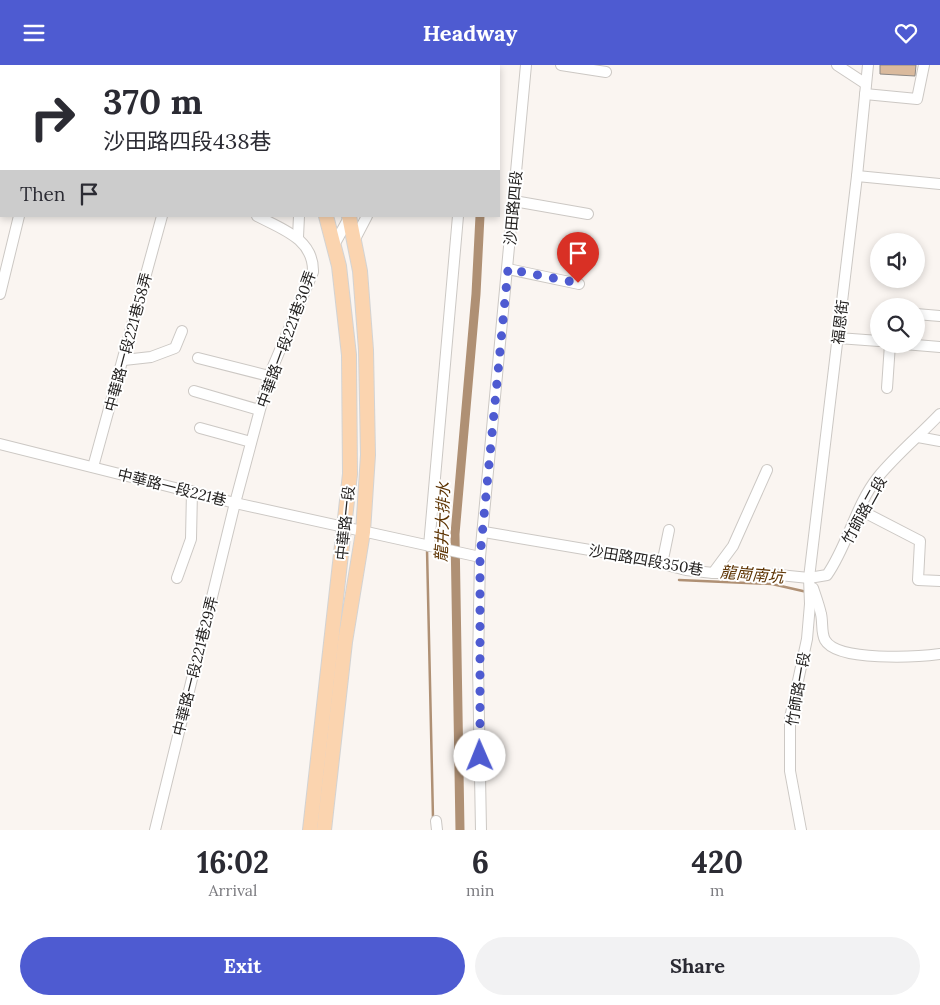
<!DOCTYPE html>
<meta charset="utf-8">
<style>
body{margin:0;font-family:Lora,"Noto Sans TC",serif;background:#f2f2f3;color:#2b2b33;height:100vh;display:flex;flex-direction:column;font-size:19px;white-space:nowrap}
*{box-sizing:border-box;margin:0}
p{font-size:16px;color:#7c7c81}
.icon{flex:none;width:28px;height:28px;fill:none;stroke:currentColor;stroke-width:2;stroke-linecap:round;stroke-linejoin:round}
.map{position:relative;height:765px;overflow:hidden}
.sheet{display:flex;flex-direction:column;background:#fff;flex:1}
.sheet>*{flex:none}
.banner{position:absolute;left:0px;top:0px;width:500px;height:152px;box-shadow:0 2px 8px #0003;background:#fff;color:#2b2b33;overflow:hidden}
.tools{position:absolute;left:870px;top:168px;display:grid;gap:10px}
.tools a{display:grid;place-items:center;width:55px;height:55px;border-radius:50%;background:#fff;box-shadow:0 2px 8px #0003;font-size:25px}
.pin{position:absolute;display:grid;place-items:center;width:42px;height:42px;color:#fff;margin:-51px -21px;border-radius:50% 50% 50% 0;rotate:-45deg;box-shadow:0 0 5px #0007}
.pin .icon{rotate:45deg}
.me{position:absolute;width:55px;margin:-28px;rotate:359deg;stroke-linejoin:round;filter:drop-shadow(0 0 4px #0008)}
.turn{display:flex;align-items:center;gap:18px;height:105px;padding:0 20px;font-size:22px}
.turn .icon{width:65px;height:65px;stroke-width:2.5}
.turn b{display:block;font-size:35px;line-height:42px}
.then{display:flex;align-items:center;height:48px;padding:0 20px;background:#0003;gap:10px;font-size:19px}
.eta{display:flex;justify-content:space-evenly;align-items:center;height:85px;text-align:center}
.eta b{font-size:30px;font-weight:800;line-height:35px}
.cta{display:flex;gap:10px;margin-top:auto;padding:10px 20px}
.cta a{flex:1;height:58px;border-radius:30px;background:#4e5bd1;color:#fff;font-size:20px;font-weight:800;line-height:58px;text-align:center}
.cta a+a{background:#f2f2f3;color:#2b2b33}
header{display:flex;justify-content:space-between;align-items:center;height:65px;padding:0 20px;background:#4e5bd1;color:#fff;font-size:22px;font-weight:800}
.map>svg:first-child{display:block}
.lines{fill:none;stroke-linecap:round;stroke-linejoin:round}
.stream{stroke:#af9074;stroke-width:2.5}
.canal{stroke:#af9074;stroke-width:9}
.building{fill:#daba9d;stroke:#8c8884}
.minor-casing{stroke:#ccc8c4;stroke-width:12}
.major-casing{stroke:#d3d3d3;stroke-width:16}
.minor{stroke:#fff;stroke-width:10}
.major{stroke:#fbd4af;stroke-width:14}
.route{stroke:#4e5bd1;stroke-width:9;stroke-dasharray:0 16.2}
.labels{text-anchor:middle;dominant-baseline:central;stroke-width:4;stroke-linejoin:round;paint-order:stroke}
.street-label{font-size:15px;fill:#242221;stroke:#fff}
.water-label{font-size:16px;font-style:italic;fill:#5c3200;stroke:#fff}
</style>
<header><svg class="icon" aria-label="menu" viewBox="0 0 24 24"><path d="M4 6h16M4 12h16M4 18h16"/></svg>Headway<svg class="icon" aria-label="heart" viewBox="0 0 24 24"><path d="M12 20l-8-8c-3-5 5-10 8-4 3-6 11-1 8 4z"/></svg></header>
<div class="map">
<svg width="940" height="765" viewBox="0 0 940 765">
<rect width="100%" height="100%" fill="#faf5f1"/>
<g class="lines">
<!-- stream -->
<g class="stream">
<path d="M456 0V1"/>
<path d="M427 484 433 753"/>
<path d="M679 515 772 519 807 527"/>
</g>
<!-- canal -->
<g class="canal">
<path d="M481 0V1"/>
<path d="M460 765 455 469 476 229 480 151"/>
</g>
</g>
<!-- building -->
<path class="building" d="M880 0H916L915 11 880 9Z"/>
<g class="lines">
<defs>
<g id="minor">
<path d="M561 0 606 7"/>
<path d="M837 0 866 19"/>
<path d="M56 1V0"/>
<path d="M406 1V0"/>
<path d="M422 1 423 0"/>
<path d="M865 29 917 34 924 0"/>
<path d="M857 111 940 119"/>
<path d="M514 136 588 149"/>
<path d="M298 172 299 151"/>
<path d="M355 174 367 151"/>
<path d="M334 180 350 151"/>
<path d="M508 204 579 219"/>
<path d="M0 229 19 151"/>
<path d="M916 249 940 251"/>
<path d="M838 273 879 276"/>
<path d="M904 279 940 282"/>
<path d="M198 293 269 311"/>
<path d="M124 295 151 292 175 283 182 266"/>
<path d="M887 323 890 279"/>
<path d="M194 326 259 345"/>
<path d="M200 363 251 377"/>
<path d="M918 372 940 376"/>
<path d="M0 379 235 438 480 492"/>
<path d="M93 402 162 151"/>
<path d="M860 445 920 476 918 515 940 516"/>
<path d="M484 467 643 494 686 505 713 508H760L809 513 827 510C848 480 855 441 878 412 896 390 920 370 940 349"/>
<path d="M429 481 458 151"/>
<path d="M662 499 669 465"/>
<path d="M713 508 733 481 767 405"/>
<path d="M177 513 191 474 192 426"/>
<path d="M813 523C816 532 819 540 821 549 823 557 821 568 825 575 837 597 918 592 940 589"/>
<path d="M436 756 437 765"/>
<path d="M155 765 235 438 269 311 313 207C314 174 282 164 257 151"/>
<path d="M481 765 478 599 480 492 526 0"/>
<path d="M801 765 790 706V653L807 574 810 539 809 513 857 111 868 0"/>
</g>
<g id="major">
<path d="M274 0 275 1"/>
<path d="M302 0 303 1"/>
<path d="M310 765 350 409 349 290 339 201 326 151"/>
<path d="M324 765 345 577 363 467 368 390 366 285 360 206 349 151"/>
</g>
</defs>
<!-- minor casing -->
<use href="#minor" class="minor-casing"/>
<!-- major casing -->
<use href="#major" class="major-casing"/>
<!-- minor -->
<use href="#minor" class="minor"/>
<!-- major -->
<use href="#major" class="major"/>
</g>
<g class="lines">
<!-- route -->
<path class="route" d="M480 691V492L508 204 578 218"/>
</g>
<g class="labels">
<!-- street labels -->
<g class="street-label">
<text transform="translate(513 143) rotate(-85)">沙田路四段</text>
<text transform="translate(840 257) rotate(-83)">福恩街</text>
<text transform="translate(286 274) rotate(-70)">中華路一段221巷30弄</text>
<text transform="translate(128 277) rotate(-75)">中華路一段221巷58弄</text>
<text transform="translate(172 422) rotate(14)">中華路一段221巷</text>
<text transform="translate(864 445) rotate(-61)">竹師路二段</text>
<text transform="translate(345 458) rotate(-84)">中華路一段</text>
<text transform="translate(646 495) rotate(10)">沙田路四段350巷</text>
<text transform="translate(195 601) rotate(-76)">中華路一段221巷29弄</text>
<text transform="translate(798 624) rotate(-80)">竹師路一段</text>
</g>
<!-- water labels -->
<g class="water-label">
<text transform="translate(442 457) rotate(-88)">龍井大排水</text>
<text transform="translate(752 509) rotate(5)">龍崗南坑</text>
</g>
</g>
</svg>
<div class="tools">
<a><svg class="icon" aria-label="sound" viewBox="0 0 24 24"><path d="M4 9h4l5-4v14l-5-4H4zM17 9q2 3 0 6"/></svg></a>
<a><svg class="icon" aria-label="search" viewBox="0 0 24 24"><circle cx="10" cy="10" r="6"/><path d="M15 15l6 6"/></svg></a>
</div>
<div class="pin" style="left:578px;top:218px;background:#d93025"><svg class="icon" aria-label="arrive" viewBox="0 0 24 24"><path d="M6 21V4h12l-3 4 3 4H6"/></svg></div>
<svg class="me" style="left:480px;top:691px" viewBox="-20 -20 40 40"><circle r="19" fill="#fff"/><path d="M0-13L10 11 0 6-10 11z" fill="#4e5bd1"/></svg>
<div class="banner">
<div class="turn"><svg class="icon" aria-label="right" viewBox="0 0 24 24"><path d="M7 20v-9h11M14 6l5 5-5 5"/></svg><div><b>370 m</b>沙田路四段438巷</div></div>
<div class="then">Then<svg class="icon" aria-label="arrive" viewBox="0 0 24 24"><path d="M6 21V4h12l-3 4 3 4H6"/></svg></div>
</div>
</div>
<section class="sheet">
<div class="eta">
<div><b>16:02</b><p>Arrival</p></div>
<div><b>6</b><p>min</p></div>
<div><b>420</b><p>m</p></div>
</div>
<div class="cta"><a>Exit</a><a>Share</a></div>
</section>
